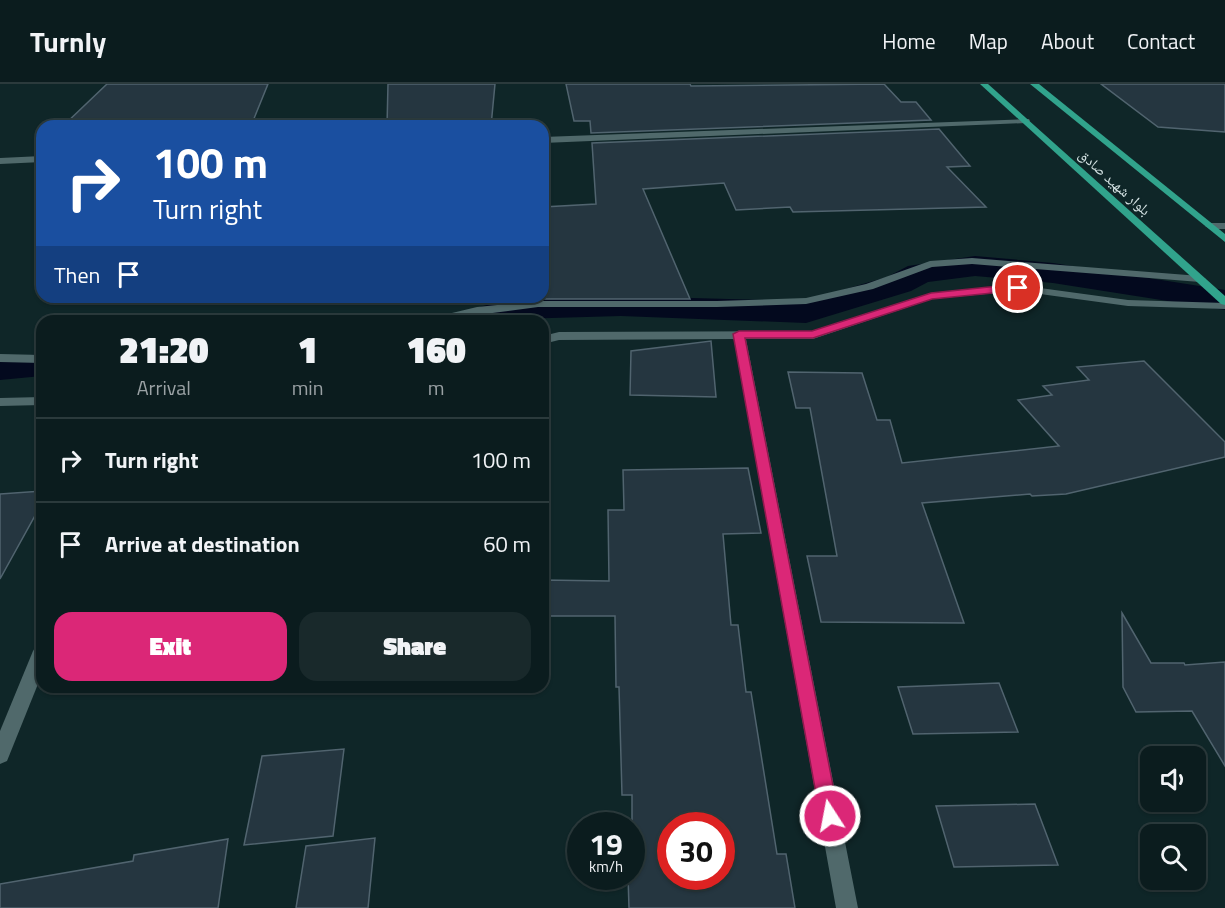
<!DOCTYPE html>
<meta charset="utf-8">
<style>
body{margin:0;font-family:"Titillium Web","Noto Naskh Arabic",sans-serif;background:#19292b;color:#f1f3f6;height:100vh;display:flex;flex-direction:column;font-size:22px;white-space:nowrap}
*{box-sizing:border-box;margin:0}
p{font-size:20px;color:#9aa1a4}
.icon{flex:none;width:33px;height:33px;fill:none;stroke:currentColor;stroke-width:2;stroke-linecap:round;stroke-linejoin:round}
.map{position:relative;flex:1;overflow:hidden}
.panel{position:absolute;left:36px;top:231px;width:513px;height:378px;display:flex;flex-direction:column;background:#0b1c1e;border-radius:18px;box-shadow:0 2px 4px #0004,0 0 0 2px #2b3a3c}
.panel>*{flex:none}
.top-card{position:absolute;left:36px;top:36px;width:513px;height:183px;border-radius:18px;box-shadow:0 2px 4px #0004,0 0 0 2px #2b3a3c;background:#1a4fa0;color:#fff;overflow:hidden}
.controls{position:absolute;left:1140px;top:662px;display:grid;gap:12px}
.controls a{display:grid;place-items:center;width:66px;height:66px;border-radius:12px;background:#0b1c1e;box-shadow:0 2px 4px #0004,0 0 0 2px #2b3a3c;font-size:30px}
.speed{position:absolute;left:567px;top:728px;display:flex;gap:12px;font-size:30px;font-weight:700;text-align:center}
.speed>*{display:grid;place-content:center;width:78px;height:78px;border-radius:50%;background:#0b1c1e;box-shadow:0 2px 4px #0004,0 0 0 2px #2b3a3c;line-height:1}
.speed small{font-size:15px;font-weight:400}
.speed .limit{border:9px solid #d22;background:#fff;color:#111}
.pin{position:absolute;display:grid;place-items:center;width:51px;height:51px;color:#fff;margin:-26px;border:3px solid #fff;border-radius:50%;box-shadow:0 2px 6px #0007}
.me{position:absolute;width:66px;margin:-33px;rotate:349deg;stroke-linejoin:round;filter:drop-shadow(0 0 4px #0008)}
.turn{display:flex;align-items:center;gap:21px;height:126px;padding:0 18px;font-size:27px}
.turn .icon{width:78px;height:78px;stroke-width:2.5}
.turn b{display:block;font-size:42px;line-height:51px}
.then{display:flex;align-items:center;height:57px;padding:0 18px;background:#0003;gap:12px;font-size:22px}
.eta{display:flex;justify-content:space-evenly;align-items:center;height:102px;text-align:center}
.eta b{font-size:36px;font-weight:800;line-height:42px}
.button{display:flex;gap:12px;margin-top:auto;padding:12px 18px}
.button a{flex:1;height:69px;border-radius:18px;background:#db2777;color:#fff;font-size:24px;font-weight:800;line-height:69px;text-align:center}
.button a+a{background:#19292b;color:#f1f3f6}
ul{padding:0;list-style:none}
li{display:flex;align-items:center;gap:18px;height:84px;padding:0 18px;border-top:2px solid #2b3a3c}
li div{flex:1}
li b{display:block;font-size:22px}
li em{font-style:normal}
header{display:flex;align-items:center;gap:36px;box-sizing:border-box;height:84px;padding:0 30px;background:#0b1c1e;border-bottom:2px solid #2b3a3c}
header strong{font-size:28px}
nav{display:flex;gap:33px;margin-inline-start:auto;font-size:21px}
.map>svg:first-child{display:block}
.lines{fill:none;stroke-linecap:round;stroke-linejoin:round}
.canal{fill:#03091e;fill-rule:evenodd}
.building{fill:#253640;stroke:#51646f;stroke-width:1.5;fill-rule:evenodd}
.minor{fill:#50696b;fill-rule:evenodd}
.major{fill:#31a38c;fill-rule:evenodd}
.route{fill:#db2777;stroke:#8e194d;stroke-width:1.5}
.labels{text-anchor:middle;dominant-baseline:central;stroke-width:4.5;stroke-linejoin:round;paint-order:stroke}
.far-street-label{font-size:15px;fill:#d4e2e3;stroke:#0f2628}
</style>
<header>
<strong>Turnly</strong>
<nav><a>Home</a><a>Map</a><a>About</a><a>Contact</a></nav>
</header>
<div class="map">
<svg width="1225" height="824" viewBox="0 0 1225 824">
<rect width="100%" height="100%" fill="#0f2628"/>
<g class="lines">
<!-- canal -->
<g class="canal">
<path d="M975 172 1053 179 1225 206V226L1053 199 975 192 928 198 911 207 806 239 621 232 453 237 458 229 508 215 621 212 804 217 887 193 908 182Z"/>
<path d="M42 270V292L0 296V274Z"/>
</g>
</g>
<!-- building -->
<g class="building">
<path d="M107 0H268L251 42H63Z"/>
<path d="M388 0H495L491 42H387Z"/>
<path d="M566 0H690L691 2 884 0 901 18H916L931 36 591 49 590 37H574Z"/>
<path d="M1101 0H1225V48L1158 43Z"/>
<path d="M939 45 970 82 947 83 986 123 793 128 790 123 736 126 724 99 643 105 690 215H543V123L596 120 592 59Z"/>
<path d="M711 257 716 313 630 311 631 267Z"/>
<path d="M1144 277 1225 358V373L1066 410 1032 412 1030 410 922 419 964 539 821 538 807 472H837L810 324H796L788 288 862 289 877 336H890L902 379 1059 362 1018 316 1052 311 1043 302 1089 296 1077 283Z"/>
<path d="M748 384 761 449 723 450 731 541H738L746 608H751L777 770H786L795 824H629L628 792H632V711H622L619 603H616L615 532H543V496L609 497 608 426H624L623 386ZM670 741H722V792H670Z"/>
<path d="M42 407V419L0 495V410Z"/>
<path d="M1122 529 1151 579H1184L1185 581 1225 578V682L1192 627 1136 628 1123 603Z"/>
<path d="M999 599 1018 648 913 650 898 603Z"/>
<path d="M344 665 333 752 244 761 262 672Z"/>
<path d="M1035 720 1058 781 954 783 936 722Z"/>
<path d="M375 754 368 824H296L306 762Z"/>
<path d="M228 755 218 824H0V800L133 777 134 771Z"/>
</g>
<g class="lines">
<!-- minor -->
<g class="minor">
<path d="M1029 35 1030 37 1026 39 543 59V53Z"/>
<path d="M42 72V78L0 80V74Z"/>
<path d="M1225 139V145H1210L1205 142 1210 139Z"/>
<path d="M972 174 1200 192 1206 195 1200 198 972 180 932 183 873 205 806 220 717 223H538L477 231 450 237H429L431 234 477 223 538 217H717L806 214 866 200 930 177Z"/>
<path d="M1018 201 1128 216 1225 219V225L1128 222 1018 207 932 215 813 255H746L858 824H836L734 255 559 256 543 260V252L559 248 812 247 931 209Z"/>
<path d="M0 270 42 271V279L0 278Z"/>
<path d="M42 313V321L0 322V314Z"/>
<path d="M42 560V590L7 677 0 680V647L33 567 36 562Z"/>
</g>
<!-- major -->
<g class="major">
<path d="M980 0H988L1225 212V221L1221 220Z"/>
<path d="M1030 0H1039L1225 150V158Z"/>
</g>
</g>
<!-- route -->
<path class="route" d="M1018 200 1023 204 1022 206 932 215 813 254H745L839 732 836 739 830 742 823 739 820 732 733 250 739 247H812L931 209Z"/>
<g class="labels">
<!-- far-street labels -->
<g class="far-street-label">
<text transform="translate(1115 98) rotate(42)">بلوار شهید صادق</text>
</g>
</g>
</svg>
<div class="controls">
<a><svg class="icon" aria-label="sound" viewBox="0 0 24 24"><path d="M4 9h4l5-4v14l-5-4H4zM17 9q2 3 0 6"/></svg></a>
<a><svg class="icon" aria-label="search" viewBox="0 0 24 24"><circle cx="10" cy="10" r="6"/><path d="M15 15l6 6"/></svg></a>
</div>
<div class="speed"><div>19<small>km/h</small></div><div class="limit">30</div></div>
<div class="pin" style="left:1018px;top:204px;background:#d93025"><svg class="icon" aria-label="arrive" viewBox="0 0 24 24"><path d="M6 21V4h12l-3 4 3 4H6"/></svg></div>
<svg class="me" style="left:830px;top:732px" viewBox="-20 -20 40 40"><circle r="17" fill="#db2777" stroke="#fff" stroke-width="3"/><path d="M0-11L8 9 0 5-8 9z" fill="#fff"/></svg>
<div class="top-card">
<div class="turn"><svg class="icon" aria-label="right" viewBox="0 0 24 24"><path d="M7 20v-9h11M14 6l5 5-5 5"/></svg><div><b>100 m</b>Turn right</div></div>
<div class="then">Then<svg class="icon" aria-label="arrive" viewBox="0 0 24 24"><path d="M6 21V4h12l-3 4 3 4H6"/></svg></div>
</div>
<section class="panel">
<div class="eta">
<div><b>21:20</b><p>Arrival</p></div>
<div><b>1</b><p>min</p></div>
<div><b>160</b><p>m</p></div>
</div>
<ul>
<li><svg class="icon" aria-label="right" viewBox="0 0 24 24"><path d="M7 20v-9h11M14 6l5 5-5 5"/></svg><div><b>Turn right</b></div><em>100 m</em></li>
<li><svg class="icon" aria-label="arrive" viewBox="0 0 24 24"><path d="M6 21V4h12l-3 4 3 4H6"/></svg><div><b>Arrive at destination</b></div><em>60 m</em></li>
</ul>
<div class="button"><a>Exit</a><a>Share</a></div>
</section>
</div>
